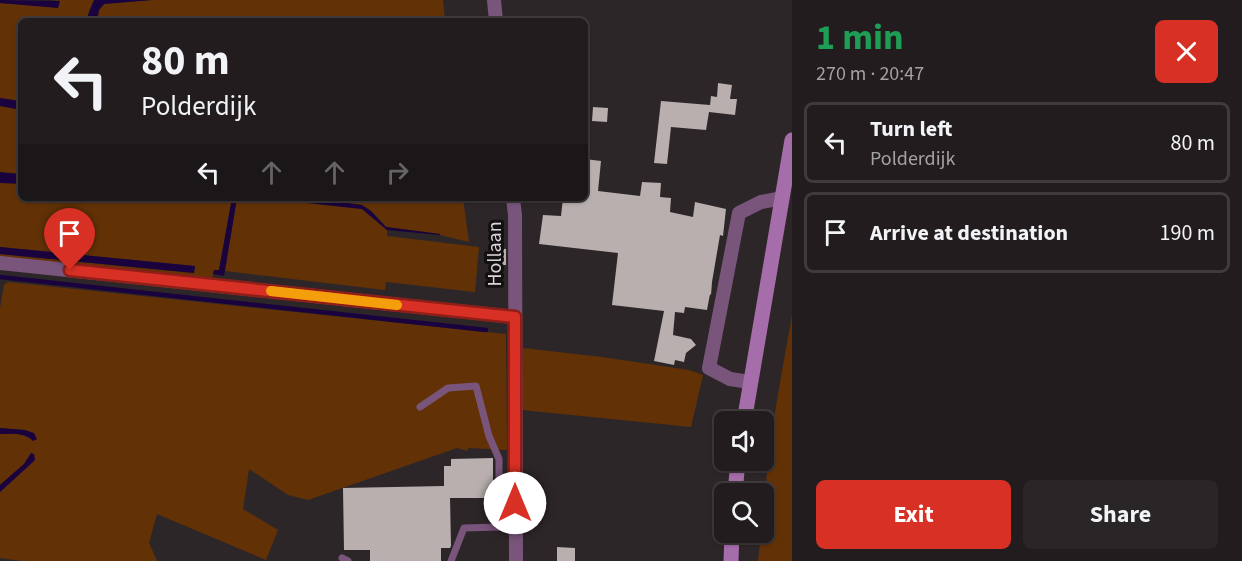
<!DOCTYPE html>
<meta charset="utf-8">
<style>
body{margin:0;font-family:"Source Sans 3",sans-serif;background:#2a2527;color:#f1f3f6;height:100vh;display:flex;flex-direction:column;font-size:22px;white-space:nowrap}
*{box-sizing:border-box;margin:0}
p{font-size:20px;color:#a2a1a4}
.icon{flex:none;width:33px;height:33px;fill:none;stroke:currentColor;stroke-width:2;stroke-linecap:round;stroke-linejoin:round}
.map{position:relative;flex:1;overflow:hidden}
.drawer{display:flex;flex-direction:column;background:#221c1e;width:450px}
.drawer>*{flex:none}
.top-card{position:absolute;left:18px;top:18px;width:570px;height:183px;border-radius:9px;box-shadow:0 2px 4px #0004,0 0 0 2px #3f3a3c;background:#221c1e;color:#f1f3f6;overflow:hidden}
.buttons{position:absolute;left:714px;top:411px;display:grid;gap:12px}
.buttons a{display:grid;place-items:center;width:60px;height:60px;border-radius:9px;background:#221c1e;box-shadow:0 2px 4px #0004,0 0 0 2px #3f3a3c;font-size:30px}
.pin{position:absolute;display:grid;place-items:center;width:51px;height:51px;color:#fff;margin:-62px -26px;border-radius:50% 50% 50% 0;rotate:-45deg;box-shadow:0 0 6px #0007}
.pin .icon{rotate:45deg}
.me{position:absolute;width:66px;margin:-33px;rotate:0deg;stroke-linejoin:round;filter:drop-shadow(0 0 4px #0008)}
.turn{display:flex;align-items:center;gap:21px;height:126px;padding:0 24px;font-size:27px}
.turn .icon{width:78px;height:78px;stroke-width:2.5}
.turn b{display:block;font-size:42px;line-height:51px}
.lanes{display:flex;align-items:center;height:57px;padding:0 24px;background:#0003;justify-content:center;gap:30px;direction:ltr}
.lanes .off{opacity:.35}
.round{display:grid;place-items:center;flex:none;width:63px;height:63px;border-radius:9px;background:#2a2527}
.summary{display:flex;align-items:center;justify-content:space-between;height:102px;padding:0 24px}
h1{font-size:36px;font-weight:700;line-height:45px;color:#1e9e55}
.cta{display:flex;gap:12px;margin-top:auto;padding:12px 24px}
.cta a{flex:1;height:69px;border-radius:9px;background:#d93025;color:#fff;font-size:24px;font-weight:700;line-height:69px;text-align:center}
.cta a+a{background:#2a2527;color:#f1f3f6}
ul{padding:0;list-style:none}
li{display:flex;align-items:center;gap:18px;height:81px;margin:0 12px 9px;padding:0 12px;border:3px solid #3f3a3c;border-radius:9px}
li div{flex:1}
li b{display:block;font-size:22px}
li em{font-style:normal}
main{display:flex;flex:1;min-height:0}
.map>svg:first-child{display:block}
.green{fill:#623206}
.water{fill:#1a023e}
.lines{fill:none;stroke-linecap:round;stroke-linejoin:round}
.stream{stroke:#1a023e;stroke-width:4.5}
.building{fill:#b8afae}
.lane{stroke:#79557c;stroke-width:7}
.street{stroke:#79557c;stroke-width:14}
.secondary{stroke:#a66dab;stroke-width:15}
.route-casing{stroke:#8d1f18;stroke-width:15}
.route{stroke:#d93025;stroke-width:10}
.slow{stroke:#f59e0b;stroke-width:10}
.labels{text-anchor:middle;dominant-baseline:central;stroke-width:6;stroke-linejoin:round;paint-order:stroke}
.street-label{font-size:20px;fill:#dad5d7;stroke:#131011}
</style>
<main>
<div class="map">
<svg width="792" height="561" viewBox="0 0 792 561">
<rect width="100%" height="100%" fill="#2d2628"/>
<!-- green -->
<g class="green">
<path d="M50 0H94L89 10 87 21H21V198H232L219 270H214L211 283 0 259V254L194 273 195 266 0 247V3L58 7 60 1Z"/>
<path d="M152 0H443L445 21H97L99 10 104 4Z"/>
<path d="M237 198H263L362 209 387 230V236L479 247 475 292 386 282 385 290 225 271Z"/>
<path d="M307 198H463L469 242 440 235 439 234 386 227 371 211 362 205Z"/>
<path d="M8 282 506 334 507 450 468 448V451L457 448 308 500 288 495 249 469 243 509 278 530 266 560 157 514 149 543 157 561H22L0 558V492L35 460 31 454 24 464 0 485V434H19L29 437 25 430 0 428V308L4 285Z"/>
<path d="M792 315V561H758L761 533 764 532C764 462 780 384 792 315Z"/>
<path d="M523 348 602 357 689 370 703 375 691 427 522 410Z"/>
</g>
<!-- water -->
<g class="water">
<path d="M0 0 60 1 58 8 0 3Z"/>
<path d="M94 0H152L104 4 99 10 97 21H86Z"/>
<path d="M0 98 21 101V110L0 106Z"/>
<path d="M0 172 21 174V184L0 183Z"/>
<path d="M232 198H237L224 276 213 274 214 270H219Z"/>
<path d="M263 198H307L362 205 371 211 386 227 440 234V235L387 230 362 209Z"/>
<path d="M0 247 195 266 194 273 0 254Z"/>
<path d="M0 428 25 430 34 433 37 439 33 441C24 432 12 434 0 434Z"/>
<path d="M31 453 34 454 35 460 0 492V485L24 464Z"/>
</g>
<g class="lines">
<!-- stream -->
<path class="stream" d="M0 277 486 330"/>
</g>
<!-- building -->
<g class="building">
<path d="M718 83 732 85 730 99H737L735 115 709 112 706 130 671 127 667 164 654 163 661 101 710 105 711 96 717 97Z"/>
<path d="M593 107 608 108 607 122 592 121Z"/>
<path d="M585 159 601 161 598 191 640 196 642 182 661 183 660 197 671 198 670 212 693 217 695 202 726 209 723 236 720 235 712 282 711 295 710 294 707 310 685 307 684 313 675 312 673 335 691 339 696 345 686 353 684 362 675 360 674 365 654 361 664 311 612 305 618 253 539 244 543 215 561 216 563 198H585Z"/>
<path d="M492 248 506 249V265H492Z"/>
<path d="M493 458V498H450L451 546 450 548H441V561H370V550H344L343 488 444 486V466H451V459Z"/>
<path d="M557 547 575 548V561H557Z"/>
</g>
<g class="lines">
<!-- lane -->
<g class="lane">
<path d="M420 407 448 388 476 386 489 436 499 459V527L515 526"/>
<path d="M342 558 348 561"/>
<path d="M451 561 464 528 499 527"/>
</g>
<!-- street -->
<g class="street">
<path d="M494 0 496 21"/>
<path d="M513 198 515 215 516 561"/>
<path d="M0 263 515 317"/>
<path d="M750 382 730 379 709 368 739 213 761 202 782 198"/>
</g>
<!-- secondary -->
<g class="secondary">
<path d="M744 422 792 140"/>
<path d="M735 494 738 460"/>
<path d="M731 561 732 532"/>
</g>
</g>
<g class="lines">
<defs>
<path id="route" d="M70 270 515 317V503"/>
</defs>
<!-- route casing -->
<use href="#route" class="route-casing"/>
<!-- route -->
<use href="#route" class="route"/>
<!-- slow -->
<path class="slow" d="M271 291 397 305"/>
</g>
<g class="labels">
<!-- street labels -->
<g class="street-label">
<text transform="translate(495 254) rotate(-90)">Hollaan</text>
</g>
</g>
</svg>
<div class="buttons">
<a><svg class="icon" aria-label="sound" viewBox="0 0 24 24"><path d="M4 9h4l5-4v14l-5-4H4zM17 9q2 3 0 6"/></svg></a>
<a><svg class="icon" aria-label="search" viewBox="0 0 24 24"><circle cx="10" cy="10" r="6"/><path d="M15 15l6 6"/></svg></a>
</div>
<div class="pin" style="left:70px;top:270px;background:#d93025"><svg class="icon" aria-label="arrive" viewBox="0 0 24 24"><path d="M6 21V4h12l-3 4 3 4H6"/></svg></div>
<svg class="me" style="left:515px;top:503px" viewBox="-20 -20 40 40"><circle r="19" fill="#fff"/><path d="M0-13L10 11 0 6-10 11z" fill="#d93025"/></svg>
<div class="top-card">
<div class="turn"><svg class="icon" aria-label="left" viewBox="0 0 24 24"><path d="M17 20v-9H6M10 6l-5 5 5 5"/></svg><div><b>80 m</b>Polderdijk</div></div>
<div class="lanes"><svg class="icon" aria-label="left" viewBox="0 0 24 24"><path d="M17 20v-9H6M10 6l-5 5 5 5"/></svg><svg class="icon off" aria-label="ahead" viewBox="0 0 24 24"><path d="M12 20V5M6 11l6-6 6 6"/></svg><svg class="icon off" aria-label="ahead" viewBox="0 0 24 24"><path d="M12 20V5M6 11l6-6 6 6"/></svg><svg class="icon off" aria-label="right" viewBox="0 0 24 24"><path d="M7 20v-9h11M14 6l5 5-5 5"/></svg></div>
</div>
</div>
<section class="drawer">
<div class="summary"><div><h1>1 min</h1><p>270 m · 20:47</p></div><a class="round" style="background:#d93025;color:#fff"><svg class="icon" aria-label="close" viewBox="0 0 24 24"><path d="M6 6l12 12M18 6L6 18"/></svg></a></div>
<ul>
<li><svg class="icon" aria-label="left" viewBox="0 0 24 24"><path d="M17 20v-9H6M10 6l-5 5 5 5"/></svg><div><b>Turn left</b><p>Polderdijk</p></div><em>80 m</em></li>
<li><svg class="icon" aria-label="arrive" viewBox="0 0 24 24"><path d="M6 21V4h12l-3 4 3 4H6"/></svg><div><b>Arrive at destination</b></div><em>190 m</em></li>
</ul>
<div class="cta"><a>Exit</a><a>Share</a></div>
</section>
</main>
